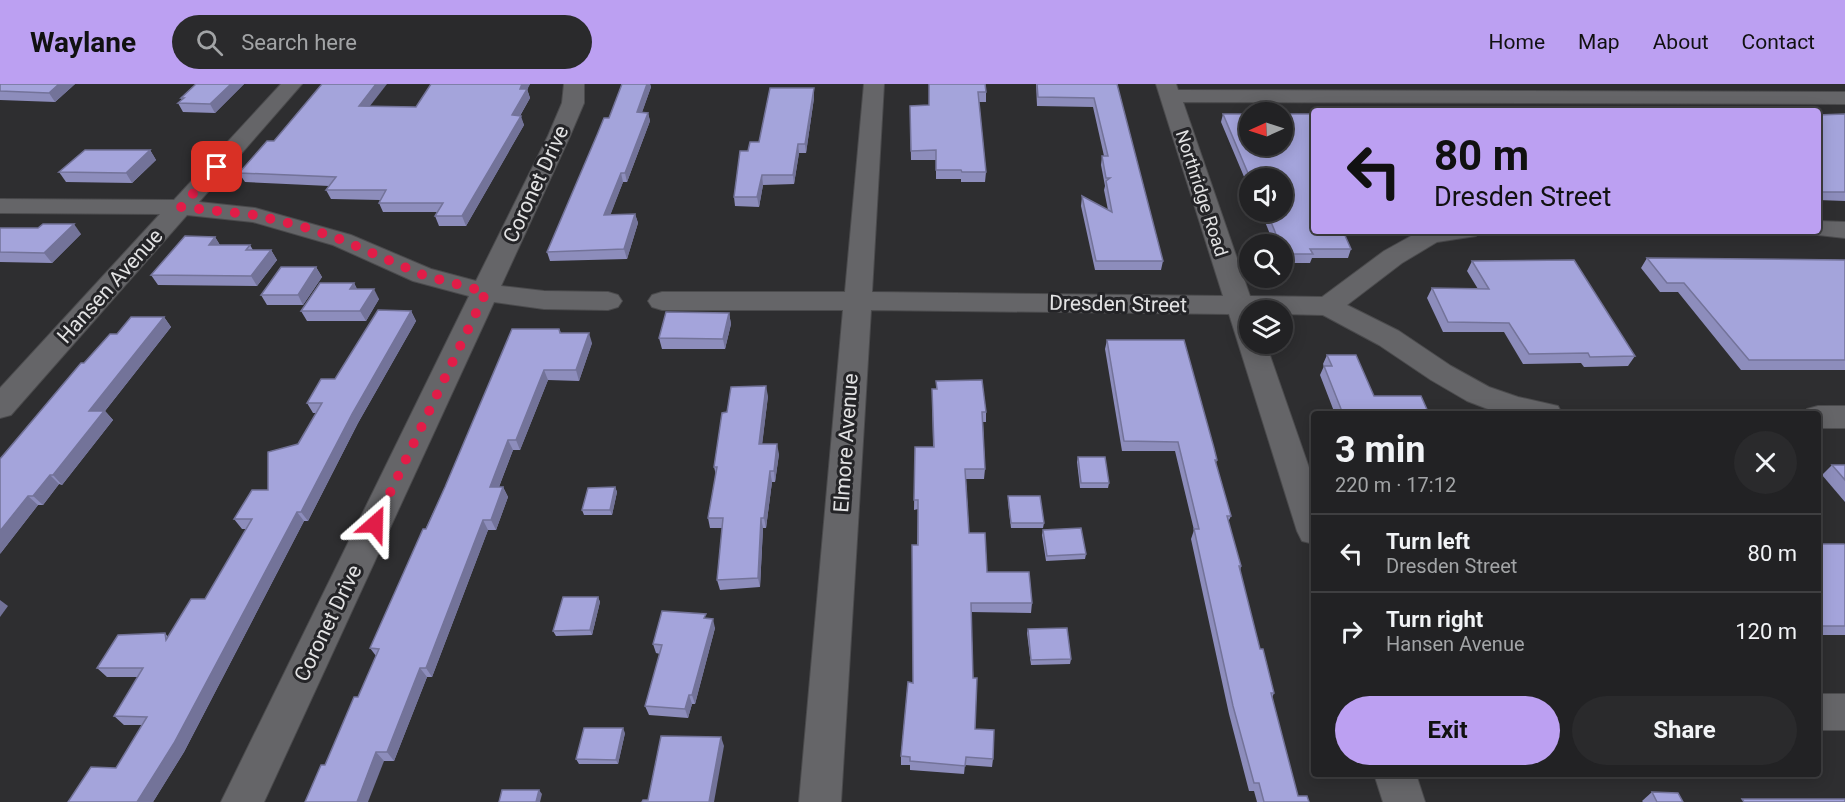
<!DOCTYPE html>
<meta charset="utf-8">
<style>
body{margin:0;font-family:Roboto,sans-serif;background:#2a2a2c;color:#f1f3f6;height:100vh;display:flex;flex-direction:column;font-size:22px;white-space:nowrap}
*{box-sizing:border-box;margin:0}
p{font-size:20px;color:#a2a4a6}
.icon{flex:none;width:33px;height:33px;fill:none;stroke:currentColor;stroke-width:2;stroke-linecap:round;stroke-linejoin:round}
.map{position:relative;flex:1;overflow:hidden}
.sheet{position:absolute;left:1311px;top:327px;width:510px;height:366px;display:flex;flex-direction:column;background:#222224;border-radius:6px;box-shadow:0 3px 15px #0003,0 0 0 2px #3f3f41}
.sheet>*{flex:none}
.banner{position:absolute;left:1311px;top:24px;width:510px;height:126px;border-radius:6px;box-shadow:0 3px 15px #0003,0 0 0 2px #3f3f41;background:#bca0f2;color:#111;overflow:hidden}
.needle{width:39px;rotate:267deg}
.fabs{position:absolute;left:1239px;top:18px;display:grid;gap:12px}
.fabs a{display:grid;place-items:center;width:54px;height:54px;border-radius:50%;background:#222224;box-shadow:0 3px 15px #0003,0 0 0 2px #3f3f41;font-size:30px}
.pin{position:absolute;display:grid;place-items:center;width:51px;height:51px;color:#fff;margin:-26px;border-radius:12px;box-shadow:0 3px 9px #0006}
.me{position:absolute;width:66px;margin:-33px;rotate:25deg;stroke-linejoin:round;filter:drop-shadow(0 0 4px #0008)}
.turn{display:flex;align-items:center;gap:21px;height:126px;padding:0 24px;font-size:27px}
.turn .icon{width:78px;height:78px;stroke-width:2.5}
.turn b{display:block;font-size:42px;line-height:51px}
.round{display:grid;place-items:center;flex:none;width:63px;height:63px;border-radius:32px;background:#2a2a2c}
.overview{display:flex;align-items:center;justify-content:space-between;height:102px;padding:0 24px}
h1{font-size:36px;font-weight:700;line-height:45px}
.button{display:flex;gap:12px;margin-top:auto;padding:12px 24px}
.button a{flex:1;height:69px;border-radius:36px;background:#bca0f2;color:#111;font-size:24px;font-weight:700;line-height:69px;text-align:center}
.button a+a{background:#2a2a2c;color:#f1f3f6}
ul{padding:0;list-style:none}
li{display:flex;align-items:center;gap:18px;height:78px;padding:0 24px;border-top:2px solid #3f3f41}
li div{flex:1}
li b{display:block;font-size:22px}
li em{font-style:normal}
header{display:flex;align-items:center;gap:36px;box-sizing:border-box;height:84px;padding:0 30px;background:#bca0f2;color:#111}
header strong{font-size:28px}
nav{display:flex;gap:33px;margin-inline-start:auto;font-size:21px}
.search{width:420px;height:54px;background:#2a2a2c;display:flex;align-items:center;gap:15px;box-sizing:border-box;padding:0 21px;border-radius:33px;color:#a2a4a6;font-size:22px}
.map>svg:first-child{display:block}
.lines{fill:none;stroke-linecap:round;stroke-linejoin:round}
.minor-casing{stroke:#4b4b4d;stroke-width:2}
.minor{fill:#656568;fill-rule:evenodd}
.wall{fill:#8d8dbc}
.shaded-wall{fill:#737399}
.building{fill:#a4a4db;stroke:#737399;stroke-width:1.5}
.route{stroke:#e11d48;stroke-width:10;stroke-dasharray:0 18}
.labels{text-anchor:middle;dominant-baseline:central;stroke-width:6;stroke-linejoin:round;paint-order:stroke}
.far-street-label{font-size:18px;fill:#e2e2e3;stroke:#242427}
.street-label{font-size:21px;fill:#e2e2e3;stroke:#242427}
</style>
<header>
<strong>Waylane</strong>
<div class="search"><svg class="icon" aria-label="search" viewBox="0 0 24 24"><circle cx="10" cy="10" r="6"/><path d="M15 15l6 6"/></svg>Search here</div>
<nav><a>Home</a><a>Map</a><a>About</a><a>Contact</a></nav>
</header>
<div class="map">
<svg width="1845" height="718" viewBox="0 0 1845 718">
<rect width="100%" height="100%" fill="#2e2e30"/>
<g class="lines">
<defs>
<g id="minor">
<path d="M281 0H302L199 118 255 124 351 151 431 185 476 197 548 52 562 19 564 0H584V19L570 52 501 202 544 207 608 208 618 211 622 217 618 223 608 226 544 225 494 218 264 718H221L469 212 413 197 333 161 253 138 187 131 11 331 0 334V304L160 130 0 129V115L174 116Z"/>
<path d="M864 0H884L872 208 1223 212 1156 0H1176L1178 6 1845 8V20L1183 18 1250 212 1322 213 1384 167 1420 147H1480L1476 152 1437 158 1402 179 1347 221 1399 247 1451 282 1489 303 1518 313 1558 322 1562 330H1501L1467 317 1431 296 1379 261 1323 231 1282 230V226H1250V260H1266L1314 398V460L1302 457 1297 447 1229 230 871 226 841 718H799L843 226H662L652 223 648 217 652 211 662 208H845Z"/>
<path d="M1818 137 1845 138V154L1809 150 1807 147H1818Z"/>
<path d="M1818 322H1845V344H1818V330H1804L1807 325Z"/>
<rect x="1818" y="610" width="27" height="36"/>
<path d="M1374 690H1416L1425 718H1383Z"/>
</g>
</defs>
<!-- minor casing -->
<use href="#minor" class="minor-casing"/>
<!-- minor -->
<use href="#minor" class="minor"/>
</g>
<!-- wall -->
<g class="wall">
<path d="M0 0H75L55 18 0 16Z"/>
<path d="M196 0H244L215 29 183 28 178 19 182 16 181 14Z"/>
<path d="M530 0 527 5 530 14 520 32 524 41 466 142H439L435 132 437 128H383L379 119 380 116 331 115 326 106 329 102 245 98 239 89 274 57 370 22 416 23Z"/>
<path d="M622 0H650L651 3 642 28 648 29 650 37 627 98H623L610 131 635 130 638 139 627 175 550 177 547 168 609 34Z"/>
<path d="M929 0 986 8V18H979L986 88 985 98H961V95H936V76H911L910 22 929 21Z"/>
<path d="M1036 0H1117L1163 177 1161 186H1095L1081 122 1082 112 1108 126 1104 106 1105 102 1101 81 1102 72H1104L1093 23 1037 22Z"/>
<path d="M814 4V14L806 69H799L794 100 763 101 759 123 735 122 734 113 748 67 759 58Z"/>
<path d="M1223 30H1250V62H1282V30H1314V147H1343L1351 165 1348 174H1312L1310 179H1282V160H1274L1261 128H1282V94H1250V107L1221 38Z"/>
<path d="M1845 30V117L1818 116V31Z"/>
<path d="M150 66 156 76 132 99 66 98 59 88Z"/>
<path d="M0 144 81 150 52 179 0 178Z"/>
<path d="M215 153 220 161H250L253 166H271L277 176 257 202 158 201 151 191Z"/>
<path d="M1647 174 1845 176V286H1741L1678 208H1660L1641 184Z"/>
<path d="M1472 177 1635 272 1628 282 1584 283 1581 279 1523 280 1504 248H1443L1427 214 1432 204 1478 205 1467 187Z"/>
<path d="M316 183 322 193 303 221H267L261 211Z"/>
<path d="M354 199 357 205 379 215 366 237H307L301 227Z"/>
<path d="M411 227 416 237 358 339 308 437H304L184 668 153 718H68L116 684 142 641H124L114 632 138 593H107L97 584 165 549 168 553 205 515 247 445H242L234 435 268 406 298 360 317 329H313L307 319 335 295Z"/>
<path d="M729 229 731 240 725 265H662L659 254Z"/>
<path d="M164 233 171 243 105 327 113 336 62 401 59 400 43 421H38L0 470 84 279 117 250Z"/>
<path d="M559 245 561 249 592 259 579 297 548 296 520 366H513L499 403H503L508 413 496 446H488L432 593H427L394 677H384L325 681 358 613 376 572 370 564 445 403Z"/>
<path d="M1107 256 1217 376 1216 379 1231 432 1228 438 1241 482 1240 487 1260 565 1274 609 1272 614 1298 712 1309 718H1257L1254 707H1249L1229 630 1191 455 1194 446 1175 367H1122L1105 265Z"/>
<path d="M1327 271 1374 312 1429 330H1335L1320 291 1324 282 1323 280Z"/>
<path d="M936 297 986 328V338H983L985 385 984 395H966L969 449 987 488 1032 519 1031 529 971 528 975 645 993 675 992 683 965 681 964 690 910 686V681H901V672L913 599 918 425 914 426 915 363H933L932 305H936Z"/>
<path d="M768 312 762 360 779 370 775 398H772L766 444H763L760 503 720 506 717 496 722 444H710L708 434 716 391 714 383 727 328Z"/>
<path d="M1078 373 1109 399 1108 404H1080L1077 378Z"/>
<path d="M1832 381H1845V418L1822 391Z"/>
<path d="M615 403 617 408 612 431H584L582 426Z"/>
<path d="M1008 412 1044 439 1043 444H1011L1008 417Z"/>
<path d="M1043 446 1086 470 1085 475 1046 477 1042 451Z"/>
<path d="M1818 460 1845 461V551H1818Z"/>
<path d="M598 513 600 518 592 551 556 552 553 547Z"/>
<path d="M707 534 715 544 695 620H692L688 634 649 631 645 622 660 570 656 569 653 560Z"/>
<path d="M1028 545 1071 575 1070 580 1031 581 1027 549Z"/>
<path d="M625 649 618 680H579L576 675Z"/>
<path d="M1652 708 1683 718H1643L1642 717Z"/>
</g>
<!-- shaded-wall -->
<g class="shaded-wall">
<path d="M59 0H75L55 18 49 9Z"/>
<path d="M231 0H244L215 29 210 20Z"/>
<path d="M376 0H387L363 31 359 22Z"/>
<path d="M522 0H530L525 10 527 5 530 14 515 40 512 31 520 5Z"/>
<path d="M647 0H650L651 3 639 37 637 28Z"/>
<path d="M814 4V14L806 69 805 60Z"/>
<path d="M648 29 650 37 627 98 625 89Z"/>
<path d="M521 32 524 41 466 142 462 132Z"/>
<path d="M798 60 799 69 794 100 793 91Z"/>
<path d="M150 66 156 76 132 99 126 89Z"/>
<path d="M621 89 623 98 607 140 604 131Z"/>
<path d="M762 91 763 101 759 123 757 113Z"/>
<path d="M635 130 638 139 627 175 624 165Z"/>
<path d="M74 140 81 150 52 179 44 169Z"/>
<path d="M215 153 221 163 209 161Z"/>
<path d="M271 166 277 176 257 202 251 192Z"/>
<path d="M316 183 322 193 303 221 298 211Z"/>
<path d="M354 199 359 209 350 205Z"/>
<path d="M374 205 379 215 366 237 360 227Z"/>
<path d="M411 227 416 237 358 339 308 437 301 428 352 330Z"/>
<path d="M729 229 731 240 725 265 723 255Z"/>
<path d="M164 233 171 243 105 327 113 336 62 401 53 391 89 327Z"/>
<path d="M589 249 592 259 579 297 576 286Z"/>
<path d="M544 286 548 296 520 366 516 356Z"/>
<path d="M766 302 768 312 761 370 759 360Z"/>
<path d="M508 356 513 366 495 413 490 403Z"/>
<path d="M777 360 779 370 775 398 774 387Z"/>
<path d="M770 387 772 398 766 444 764 434Z"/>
<path d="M50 391 59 400 43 421 33 412Z"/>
<path d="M503 403 508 413 496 446 491 436Z"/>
<path d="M615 403 617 408 612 431 610 426Z"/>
<path d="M28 412 38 421 0 470V447Z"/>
<path d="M297 428 304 437 184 668 153 718H137Z"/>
<path d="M761 434 763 444 760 503 758 494Z"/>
<path d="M483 436 488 446 432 593 426 584Z"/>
<path d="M598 513 600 518 592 551 590 546Z"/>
<path d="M0 516 8 522 0 533Z"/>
<path d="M713 535 715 544 695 620 692 611Z"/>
<path d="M420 584 427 593 394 677 387 668Z"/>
<path d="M689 611 692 620 688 634 685 625Z"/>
<path d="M623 644 625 649 618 680 616 676Z"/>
<path d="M721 653 724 662 714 718H709Z"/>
<path d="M376 668 384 677 368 718H357Z"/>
<path d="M539 706 542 710 540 718H536Z"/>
</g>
<!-- building -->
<g class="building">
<path d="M0 0H59L49 9 0 7Z"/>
<path d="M196 0H231L210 20 178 19 184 14H181Z"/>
<path d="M322 0H376L359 22 416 23 431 0H522L520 5H527L512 31 521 32 462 132H435L443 119H379L386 106H326L336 93 239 89 267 57H274Z"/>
<path d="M622 0H647L637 28 648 29 625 89H621L604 131 635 130 624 165 547 168 597 51 604 34H609Z"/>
<path d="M929 0H985L986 8H978L986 88H962L961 86H936V66L911 67 910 22 929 21Z"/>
<path d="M1037 0H1117L1163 177H1096L1082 112 1112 128 1106 97 1110 94H1106L1102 72H1108L1094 14 1038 13Z"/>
<path d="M770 4H814L805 60H798L793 91H762L757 113H734L740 67H748L750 58H759Z"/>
<path d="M1223 30H1250V62H1282V30H1314V147H1343L1351 165H1310L1313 170H1284L1282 160H1280L1267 128H1282V94H1250Z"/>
<path d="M1845 30V108H1820L1818 105V31Z"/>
<path d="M85 66H150L126 89 59 88Z"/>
<path d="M43 140H74L44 169 0 168V144H38Z"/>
<path d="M185 152 215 153 209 161H250L246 166H271L251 192 151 191Z"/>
<path d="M1647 174 1845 176V276H1749L1684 199H1667Z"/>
<path d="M1574 176 1635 272 1590 273 1588 269 1529 270 1509 239 1448 238 1432 204 1489 205 1472 177Z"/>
<path d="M281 183H316L298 211H261Z"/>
<path d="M320 199H354L350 205H374L360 227H301Z"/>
<path d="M378 226 411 227 352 330 301 428H297L174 659 137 718H68L91 683 116 684 147 633 114 632 143 584H97L118 551 165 549 166 556 191 515H205L252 435H234L252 406H268V368L298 360 322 319H307L321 295H335Z"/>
<path d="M666 228 729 229 723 255 659 254Z"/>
<path d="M131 233H164L89 327H104L53 391H50L33 412H28L0 447V375L81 279H84L110 250H117Z"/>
<path d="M512 245H559L560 249H589L576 286H544L516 356H508L490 403H503L491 436H483L426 584H420L387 668H376L357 718H305L321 681H325L354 613H358L379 565 370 564 423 445H426L445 403Z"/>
<path d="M1107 256H1184L1214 364 1217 376H1215L1231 432H1227L1241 482H1239L1260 565H1263L1274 609H1271L1298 712H1307L1309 718H1264L1259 699H1254L1233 622 1194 445H1199L1178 358 1124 357Z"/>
<path d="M1327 271H1356L1374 312H1421L1429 330H1343L1324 282H1332Z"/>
<path d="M982 296 986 328H982L985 385H965L969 449H985L987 488H1029L1032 519H971L973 594H977L975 645 994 646 993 675 966 673 965 682 910 677V673L901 672 908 598 913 599 912 461H918V416H914L915 363H934L932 305H937L936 297Z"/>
<path d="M766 302 759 360H777L774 387H770L764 434H761L758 494 717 496 723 434H708L717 383H714L722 329 727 328 731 303Z"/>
<path d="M1078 373H1105L1109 399H1081Z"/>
<path d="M1832 381H1845V396Z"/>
<path d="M615 403 610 426H582L588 404Z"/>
<path d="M1008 412H1040L1044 439H1011Z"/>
<path d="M1081 444 1086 470 1047 472 1043 446Z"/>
<path d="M1818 460H1844L1845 461V542H1818Z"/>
<path d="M563 513H598L590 546 553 547Z"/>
<path d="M662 527 706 530 704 534 713 535 692 611H689L685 625 645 622 662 561 653 560Z"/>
<path d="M1067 544 1071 575 1031 576 1028 545Z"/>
<path d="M584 644H623L616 676 576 675Z"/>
<path d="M661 652 721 653 709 718H642L643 716H648Z"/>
<path d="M502 706H539L536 718H499Z"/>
<path d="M1652 708 1678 709 1683 718H1657Z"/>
<path d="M1742 715H1845V718H1744Z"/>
</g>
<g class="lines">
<!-- route -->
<path class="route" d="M217 83 181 123 255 131 304 143 342 156 423 191 486 208 375 440"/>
</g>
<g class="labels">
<!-- far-street labels -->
<g class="far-street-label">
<text transform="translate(1202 109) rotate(72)">Northridge Road</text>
</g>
<!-- street labels -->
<g class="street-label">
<text transform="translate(536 100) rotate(-65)">Coronet Drive</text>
<text transform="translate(110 202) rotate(-48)">Hansen Avenue</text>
<text transform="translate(1118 220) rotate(1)">Dresden Street</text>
<text transform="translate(846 359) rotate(-86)">Elmore Avenue</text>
<text transform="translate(328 539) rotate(-64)">Coronet Drive</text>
</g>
</g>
</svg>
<div class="fabs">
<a><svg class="needle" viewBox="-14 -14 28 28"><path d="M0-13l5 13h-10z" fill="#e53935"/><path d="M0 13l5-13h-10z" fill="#a2a4a6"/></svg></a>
<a><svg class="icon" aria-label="sound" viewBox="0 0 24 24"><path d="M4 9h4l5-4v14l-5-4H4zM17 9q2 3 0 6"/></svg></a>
<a><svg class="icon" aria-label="search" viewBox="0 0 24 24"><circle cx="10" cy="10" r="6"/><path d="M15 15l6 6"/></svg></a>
<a><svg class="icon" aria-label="layers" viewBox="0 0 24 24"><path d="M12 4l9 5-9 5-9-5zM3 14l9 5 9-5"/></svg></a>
</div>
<div class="pin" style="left:217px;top:83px;background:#d93025"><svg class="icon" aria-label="arrive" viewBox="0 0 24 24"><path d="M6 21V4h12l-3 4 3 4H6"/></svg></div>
<svg class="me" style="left:375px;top:440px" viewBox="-20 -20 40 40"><path d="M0-17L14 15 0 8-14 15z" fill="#e11d48" stroke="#fff" stroke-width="4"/></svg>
<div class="banner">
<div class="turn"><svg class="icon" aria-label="left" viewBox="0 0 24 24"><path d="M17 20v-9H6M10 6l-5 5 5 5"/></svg><div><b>80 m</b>Dresden Street</div></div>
</div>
<section class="sheet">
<div class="overview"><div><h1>3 min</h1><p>220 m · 17:12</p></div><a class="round"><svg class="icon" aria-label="close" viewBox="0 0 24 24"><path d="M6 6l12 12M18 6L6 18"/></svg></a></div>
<ul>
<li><svg class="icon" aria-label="left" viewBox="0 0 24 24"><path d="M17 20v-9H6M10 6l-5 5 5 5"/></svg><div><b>Turn left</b><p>Dresden Street</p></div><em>80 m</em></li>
<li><svg class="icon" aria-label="right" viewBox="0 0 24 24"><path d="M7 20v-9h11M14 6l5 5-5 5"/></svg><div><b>Turn right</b><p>Hansen Avenue</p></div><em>120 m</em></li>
</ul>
<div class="button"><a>Exit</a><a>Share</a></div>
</section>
</div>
